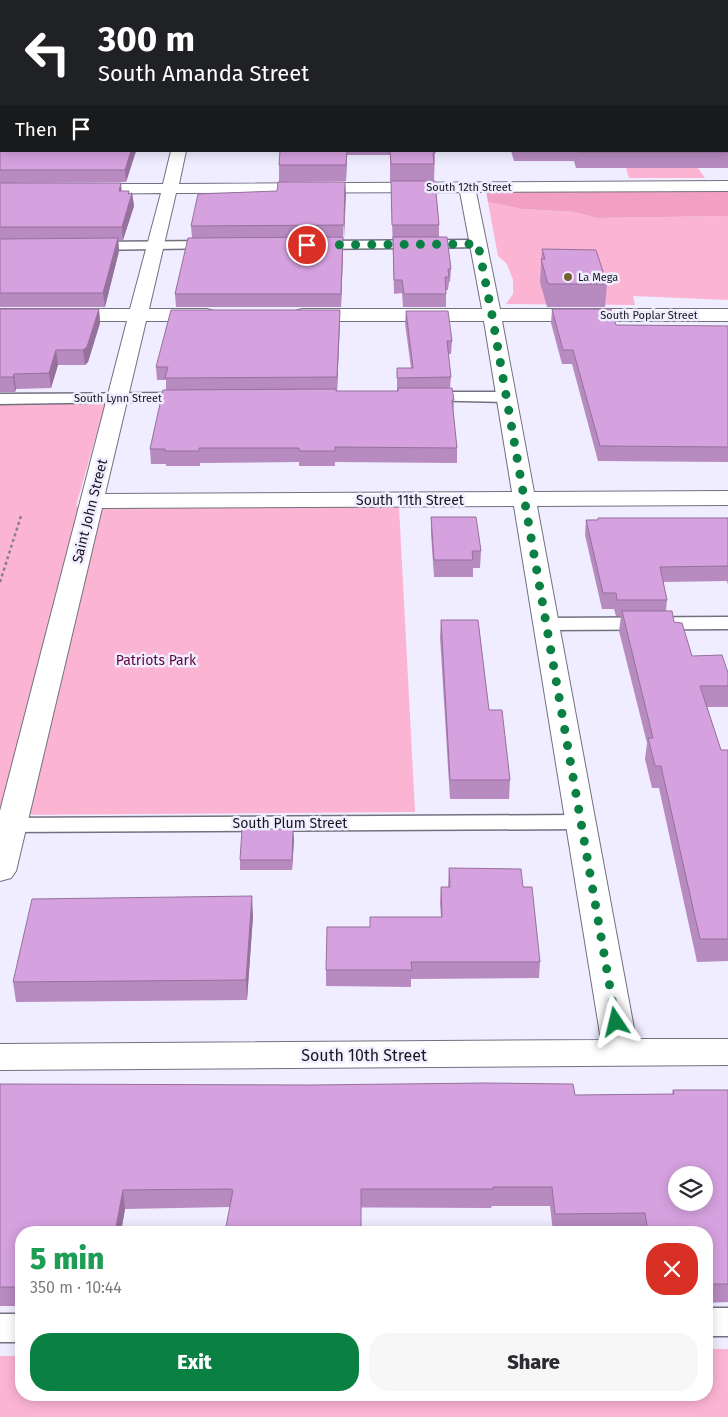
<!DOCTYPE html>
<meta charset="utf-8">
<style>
body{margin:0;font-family:"Fira Sans",sans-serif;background:#f7f7f7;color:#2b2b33;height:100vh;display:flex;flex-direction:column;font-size:19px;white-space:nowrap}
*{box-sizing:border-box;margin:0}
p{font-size:16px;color:#7c7c81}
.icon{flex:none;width:28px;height:28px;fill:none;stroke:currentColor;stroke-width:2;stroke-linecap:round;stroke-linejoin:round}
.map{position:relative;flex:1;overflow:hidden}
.details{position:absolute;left:15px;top:1226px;width:698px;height:175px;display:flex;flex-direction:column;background:#fff;border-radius:20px;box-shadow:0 2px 12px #0003}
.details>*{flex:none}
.hud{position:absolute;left:0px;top:0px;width:729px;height:152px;box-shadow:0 2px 12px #0003;background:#202124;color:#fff;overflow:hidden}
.buttons{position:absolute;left:668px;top:1166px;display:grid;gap:10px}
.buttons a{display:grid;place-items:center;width:45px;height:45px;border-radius:50%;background:#fff;box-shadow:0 2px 12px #0003;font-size:25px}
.pin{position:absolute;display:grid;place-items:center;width:42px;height:42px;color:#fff;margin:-21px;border:2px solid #fff;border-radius:50%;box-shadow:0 1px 5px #0007}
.me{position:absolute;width:55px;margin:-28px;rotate:350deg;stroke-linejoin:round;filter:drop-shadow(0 0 4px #0008)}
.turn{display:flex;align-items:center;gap:18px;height:105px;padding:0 15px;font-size:22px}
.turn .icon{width:65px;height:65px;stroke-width:2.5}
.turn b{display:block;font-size:35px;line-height:42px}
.then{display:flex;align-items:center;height:48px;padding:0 15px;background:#0003;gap:10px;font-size:19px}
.round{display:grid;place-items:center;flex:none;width:52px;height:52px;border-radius:20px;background:#f7f7f7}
.overview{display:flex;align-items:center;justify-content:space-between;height:85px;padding:0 15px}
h1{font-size:30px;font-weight:800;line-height:38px;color:#1e9e55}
.button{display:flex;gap:10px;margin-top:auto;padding:10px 15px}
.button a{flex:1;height:58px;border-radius:20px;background:#0b8043;color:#fff;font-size:20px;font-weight:800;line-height:58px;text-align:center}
.button a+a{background:#f7f7f7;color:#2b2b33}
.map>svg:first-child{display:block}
.green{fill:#fcb4d3}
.forest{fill:#f1a0c3}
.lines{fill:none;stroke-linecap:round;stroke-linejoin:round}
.river{fill:#57b5dc;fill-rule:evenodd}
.lane-casing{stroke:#727180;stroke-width:3}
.street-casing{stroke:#727180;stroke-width:2}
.secondary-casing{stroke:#727180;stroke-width:2}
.path{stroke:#82818d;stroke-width:2.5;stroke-dasharray:3 3;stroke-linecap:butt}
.lane{fill:#fff;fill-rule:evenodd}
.street{fill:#fff;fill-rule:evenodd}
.secondary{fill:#d8e4f7;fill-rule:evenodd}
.wall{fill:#b78ac0}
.shaded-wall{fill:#95719c}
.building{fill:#d5a1df;stroke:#95719c;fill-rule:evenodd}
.route{stroke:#0b8043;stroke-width:9;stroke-dasharray:0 16.2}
.poi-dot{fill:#776030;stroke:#efedff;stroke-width:2}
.labels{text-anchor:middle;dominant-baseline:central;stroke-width:5;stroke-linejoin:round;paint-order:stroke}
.far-street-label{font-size:11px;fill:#18171e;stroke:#efedff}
.far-poi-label{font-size:11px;fill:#18171e;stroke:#efedff;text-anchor:start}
.street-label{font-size:14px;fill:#18171e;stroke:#efedff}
.park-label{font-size:14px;fill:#65053e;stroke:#efedff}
.near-street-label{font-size:16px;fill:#18171e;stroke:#efedff}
</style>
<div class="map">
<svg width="728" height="1417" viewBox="0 0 728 1417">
<rect width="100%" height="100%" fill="#efedff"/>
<!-- green -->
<g class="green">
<path d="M685 166 686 168H698L705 178H629L626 168Z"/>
<path d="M488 202 522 209 575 212 596 218 728 216V300L633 296 635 305 506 304 513 294V280L507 264 498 256Z"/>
<path d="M106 401 76 506H399L415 812 0 815V402Z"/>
<path d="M706 1349H728V1417H0V1356H21V1395H706Z"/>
</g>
<!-- forest -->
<g class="forest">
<path d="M426 0H647L652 1H423Z"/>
<path d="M486 191H728V216L596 218 575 212 522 209 488 202Z"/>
</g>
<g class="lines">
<!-- river -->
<rect class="river" x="682" y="0" width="42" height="1"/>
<defs>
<g id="lane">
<path d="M478 240 483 241 485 244 483 247 315 249 308 245 315 241Z"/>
<path d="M215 241 220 242 222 245 220 248 90 250 83 246 90 242Z"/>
<path d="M424 392H506L512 394 514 397 512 400 506 402 418 400 416 397 418 394Z"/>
<path d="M189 393 195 395 197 398 195 401 0 404V394Z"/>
<path d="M728 617V629L547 630 540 628 537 624 540 620 547 618Z"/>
<path d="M581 815 589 817 593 822 589 827 581 829 0 832V818Z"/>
<rect x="706" y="1308" width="22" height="28"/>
<rect x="0" y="1314" width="21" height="28"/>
</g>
<g id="street">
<path d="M1 17V26L0 27V18Z"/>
<rect x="0" y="47" width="1" height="8"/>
<path d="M171 151H186L179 184 728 181V191L476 192 500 309H728V321H502L534 492 728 491V505L537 506 636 1039H728V1065L0 1070V1044L601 1040 514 506 102 508 16 871 11 878 0 881V811L127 321H0V309H130L161 193 85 194 79 192 77 189 79 186 85 184H163ZM460 192 482 309H302L295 311 293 315 295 319 302 321H484L512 492 105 494 146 321H207L214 319 216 315 214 311 207 309H149L176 193Z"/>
</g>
<rect id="secondary" x="0" y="89" width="1" height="8"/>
</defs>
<!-- lane casing -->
<use href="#lane" class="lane-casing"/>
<!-- street casing -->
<use href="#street" class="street-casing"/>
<!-- secondary casing -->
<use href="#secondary" class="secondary-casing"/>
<!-- path -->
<path class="path" d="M0 582 21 516"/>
<!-- lane -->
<use href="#lane" class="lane"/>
<!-- street -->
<use href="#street" class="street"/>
<!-- secondary -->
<use href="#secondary" class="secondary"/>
</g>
<!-- wall -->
<g class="wall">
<path d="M0 99 136 151 126 182 0 183Z"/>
<path d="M728 115V168H576L574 161H514L511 151H728Z"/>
<path d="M280 151H435L434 181H390V155H347L346 181 279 182V165Z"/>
<path d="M391 181 439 225V237L451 269 450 282H449L448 290H446V307H403L402 293 394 294Z"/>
<path d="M345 182 341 307H176L175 294 192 238 191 226 277 191Z"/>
<path d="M0 183 122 191 129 193H132L134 206 123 240H118L119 251 105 307H0Z"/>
<path d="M542 249 607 284 605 307H547L540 282Z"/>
<path d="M0 309H99L100 323 88 362 85 365H58L51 388 16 389 15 392H0Z"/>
<path d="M552 309 616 325 728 326V462L598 461 572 364H562L551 323Z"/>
<path d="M340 310 337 391H397V368H411L405 323 406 311 452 341 451 354H448L451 377 450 388 454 400 453 414 457 448V463L335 462V466H299V462L200 463V466H166V464H151L150 449 166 390V380H157L156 367Z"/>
<path d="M431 517 481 551 480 568H473V577H434L431 534Z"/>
<path d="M728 518V585L727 581 663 582 667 600 666 611 674 622 692 656 728 673V707H707L721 750H728V961L697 962 659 788H652L645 759 647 743 619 631 621 616H616L614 609H602L585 535 586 520Z"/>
<path d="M441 620 510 780 509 799H450L440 637Z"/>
<path d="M294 839 292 870H240V860Z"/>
<path d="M449 868 523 887 540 962 539 978 411 979V987L326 986V970L370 927V917H441L440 903 441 887H448Z"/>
<path d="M253 916 247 1000 16 1002 13 982Z"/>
<path d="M0 1084 575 1095 672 1094 673 1090H728V1302L706 1303V1232H553L550 1206H492L491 1208 230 1207 125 1209 121 1232H21V1306H0Z"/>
</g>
<!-- shaded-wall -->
<g class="shaded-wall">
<path d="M283 0H300L298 1H281Z"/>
<path d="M131 151H136L126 182 125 170Z"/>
<path d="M347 151V155L346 181V165Z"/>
<path d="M345 182 346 194 344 239V225Z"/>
<path d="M121 183 122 195 119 191Z"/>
<path d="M129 191 130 202 132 193 134 206 123 240 122 227Z"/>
<path d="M343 237V250L341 307V294Z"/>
<path d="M118 238 119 251 105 307 103 293Z"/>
<path d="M99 309 100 323 88 362 85 365 83 350Z"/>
<path d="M340 310V323L337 391V377Z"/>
<path d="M56 350 58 365 51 388 49 373Z"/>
<path d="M14 374 16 389 15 392 13 377Z"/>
<path d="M293 829 294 839 292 870V860Z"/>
<path d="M252 896 253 916 247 1000 246 980Z"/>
<path d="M123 1190 125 1209 121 1232H115Z"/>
</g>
<!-- building -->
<g class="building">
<path d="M25 0H283L281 1H25Z"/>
<path d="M0 99H1V151H131L125 170H0Z"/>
<path d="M728 115V152H578L577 151H728Z"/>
<path d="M280 151H347L346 165H279Z"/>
<path d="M390 151H435V153H433L434 164H391Z"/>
<path d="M391 181H435L439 225H392Z"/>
<path d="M278 182H345L344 225 191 226 198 194 277 191Z"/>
<path d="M0 183H121L119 191H129L128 194 132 193 122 227H0Z"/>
<path d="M343 237 341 294H175L188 238Z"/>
<path d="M393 237H447L451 269H448L449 277H445L446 294H404L402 280H394Z"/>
<path d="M118 238 103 293H0V239Z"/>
<path d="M542 249 596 250 607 284H548L541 259H545Z"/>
<path d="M0 309H99L87 347 83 350H56L49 373 14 374 13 377H0Z"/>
<path d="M552 309H611L616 325 728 326V447L600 446 573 350H563Z"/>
<path d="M171 310H340L337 377 165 378 168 367H156Z"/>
<path d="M406 311H448L452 341H447L451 377 397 378V368H413Z"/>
<path d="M398 388H452L454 400H452L457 448 335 447V451H299V448H199V451H165V449H150L163 390 336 389V391H398Z"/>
<path d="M431 517H476L481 551H472L473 560H434Z"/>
<path d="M598 518H728V566L660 567 667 600H617L616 593H603L586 520H598Z"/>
<path d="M622 611H672L674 622 682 623 692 656 722 655 728 673V686H700L721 750H728V939H700L661 766H655L648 738H653Z"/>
<path d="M441 620H478L489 710H502L510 780H450Z"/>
<path d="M242 829H293L292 860H240Z"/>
<path d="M449 868 521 869 523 887H532L540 962H411L412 970H326L327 927H370V917H442L441 887H450Z"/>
<path d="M252 896 246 980 13 982 32 899Z"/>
<path d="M485 1083 573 1084 575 1095 674 1094 673 1090H728V1284H706V1232H648L645 1213 555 1214 552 1187H493V1189H361V1232H225L233 1190 230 1189 123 1190 115 1232H21V1287H0V1084L311 1085ZM676 1175H704V1202H676Z"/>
</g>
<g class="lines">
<!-- route -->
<path class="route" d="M307 245 478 244 492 315 616 1022"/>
</g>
<!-- markers -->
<circle class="poi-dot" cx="568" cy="277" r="5"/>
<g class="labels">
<!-- far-street labels -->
<g class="far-street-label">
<text x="469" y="187">South 12th Street</text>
<text x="649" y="315">South Poplar Street</text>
<text x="118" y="398">South Lynn Street</text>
</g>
<!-- far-poi labels -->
<g class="far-poi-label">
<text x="578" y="277">La Mega</text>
</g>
<!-- street labels -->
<g class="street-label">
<text x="410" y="500">South 11th Street</text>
<text transform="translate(90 511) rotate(-76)">Saint John Street</text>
<text x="290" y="823">South Plum Street</text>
</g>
<!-- park labels -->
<g class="park-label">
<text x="156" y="660">Patriots Park</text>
</g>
<!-- near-street labels -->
<g class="near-street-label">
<text x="364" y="1055">South 10th Street</text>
</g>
</g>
</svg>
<div class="buttons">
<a><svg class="icon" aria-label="layers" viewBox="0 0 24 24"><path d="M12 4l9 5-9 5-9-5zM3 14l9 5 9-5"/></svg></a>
</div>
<div class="pin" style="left:307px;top:245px;background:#d93025"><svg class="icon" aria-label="arrive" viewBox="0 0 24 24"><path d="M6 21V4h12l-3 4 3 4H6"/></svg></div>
<svg class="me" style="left:616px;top:1022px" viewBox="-20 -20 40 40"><path d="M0-17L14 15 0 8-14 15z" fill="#0b8043" stroke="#fff" stroke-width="4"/></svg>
<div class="hud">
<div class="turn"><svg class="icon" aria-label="left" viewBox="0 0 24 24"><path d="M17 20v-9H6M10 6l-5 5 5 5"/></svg><div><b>300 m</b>South Amanda Street</div></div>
<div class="then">Then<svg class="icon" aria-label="arrive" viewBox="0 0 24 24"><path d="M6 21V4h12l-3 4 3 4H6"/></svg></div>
</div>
<section class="details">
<div class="overview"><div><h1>5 min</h1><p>350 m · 10:44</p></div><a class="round" style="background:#d93025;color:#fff"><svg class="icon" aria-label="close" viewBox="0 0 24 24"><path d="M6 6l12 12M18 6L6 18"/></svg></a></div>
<div class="button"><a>Exit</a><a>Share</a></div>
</section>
</div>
